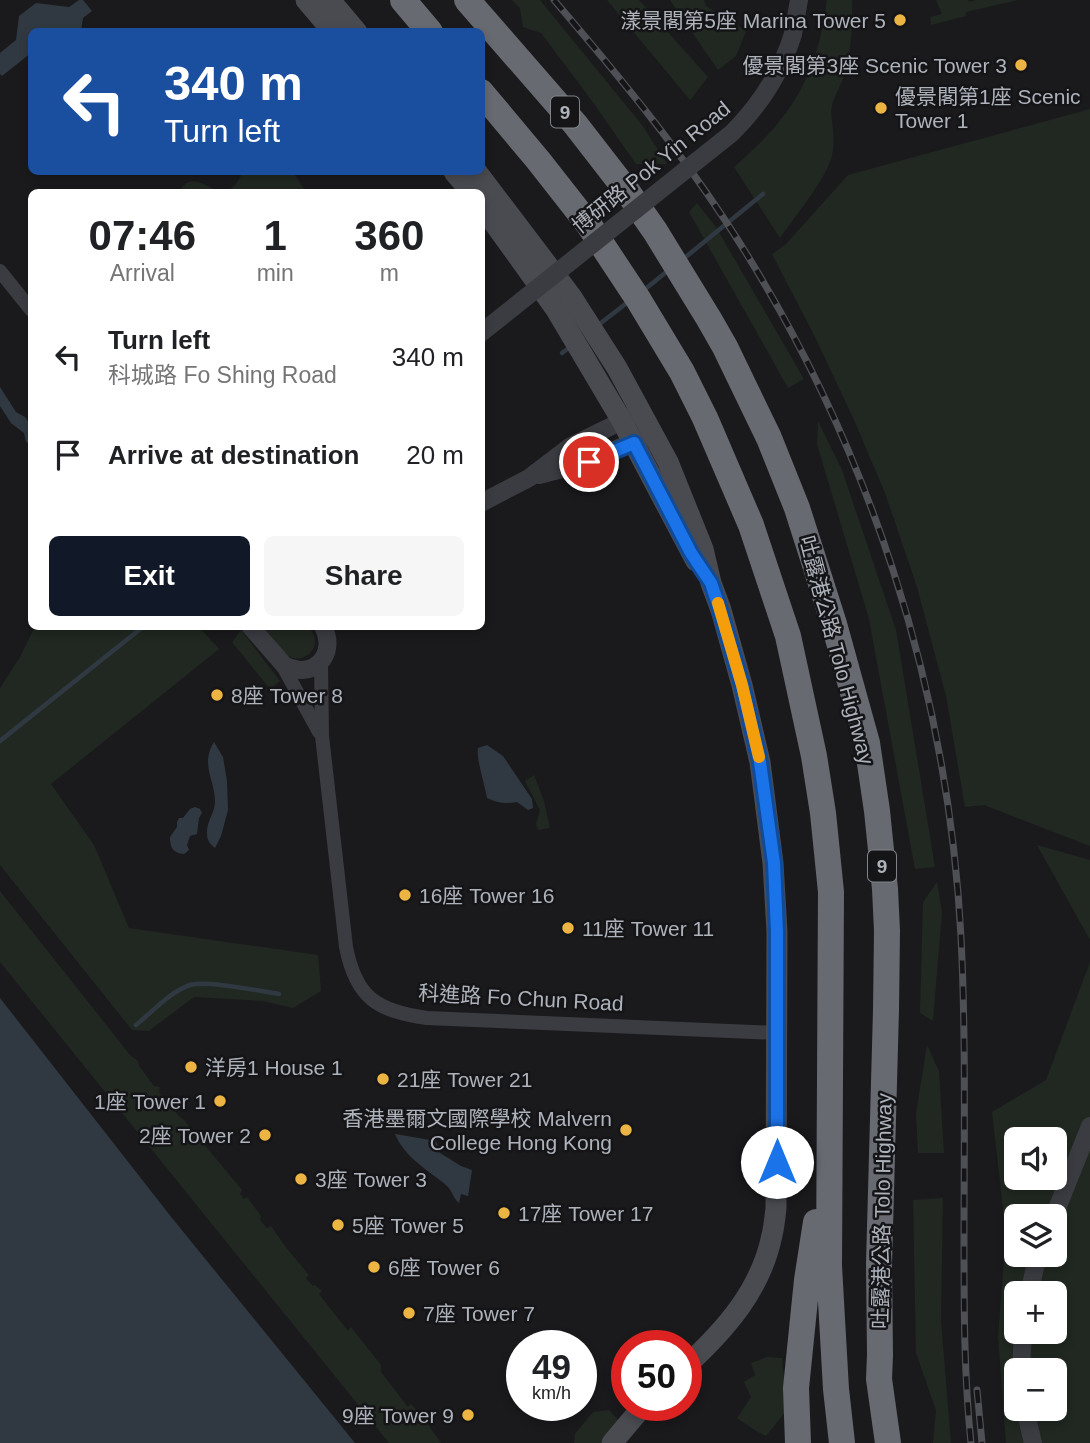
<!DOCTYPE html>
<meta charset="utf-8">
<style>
body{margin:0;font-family:Helvetica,"Noto Sans TC",sans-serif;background:#f6f6f6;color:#202124;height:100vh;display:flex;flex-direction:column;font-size:26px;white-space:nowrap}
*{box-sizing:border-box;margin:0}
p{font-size:23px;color:#757577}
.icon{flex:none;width:38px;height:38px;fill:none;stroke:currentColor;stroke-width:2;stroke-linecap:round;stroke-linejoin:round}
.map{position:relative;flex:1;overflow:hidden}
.sheet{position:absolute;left:28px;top:189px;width:457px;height:441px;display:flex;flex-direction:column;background:#fff;border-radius:10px;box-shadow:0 4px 10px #0003}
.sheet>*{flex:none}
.hud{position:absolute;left:28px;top:28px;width:457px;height:147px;border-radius:10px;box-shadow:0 4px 10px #0003;background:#1a4fa0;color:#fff;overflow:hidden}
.fabs{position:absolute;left:1004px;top:1127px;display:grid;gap:14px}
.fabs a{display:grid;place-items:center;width:63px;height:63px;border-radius:10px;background:#fff;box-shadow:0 4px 10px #0003;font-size:35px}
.speed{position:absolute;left:506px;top:1330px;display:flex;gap:14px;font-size:35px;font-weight:700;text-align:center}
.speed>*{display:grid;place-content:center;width:91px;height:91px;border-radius:50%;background:#fff;box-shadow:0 4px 10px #0003;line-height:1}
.speed small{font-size:18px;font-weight:400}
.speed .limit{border:10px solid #d22;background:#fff;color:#111}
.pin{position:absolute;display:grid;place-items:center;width:60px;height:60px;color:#fff;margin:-30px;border:4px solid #fff;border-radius:50%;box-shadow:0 2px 7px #0007}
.me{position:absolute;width:77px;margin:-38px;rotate:0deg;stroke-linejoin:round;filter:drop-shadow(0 0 5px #0008)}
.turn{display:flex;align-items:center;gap:24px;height:147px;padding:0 21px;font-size:32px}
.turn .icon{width:91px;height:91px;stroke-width:2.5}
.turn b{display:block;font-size:49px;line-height:60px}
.eta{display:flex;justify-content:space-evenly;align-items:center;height:119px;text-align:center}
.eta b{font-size:42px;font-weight:600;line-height:49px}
.primary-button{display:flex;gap:14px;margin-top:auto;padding:14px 21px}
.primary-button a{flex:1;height:80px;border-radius:10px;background:#111827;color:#fff;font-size:28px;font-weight:600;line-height:80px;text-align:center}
.primary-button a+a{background:#f6f6f6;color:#202124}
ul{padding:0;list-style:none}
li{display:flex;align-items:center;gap:21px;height:98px;padding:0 21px}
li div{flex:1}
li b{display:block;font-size:26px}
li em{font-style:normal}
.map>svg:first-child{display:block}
.green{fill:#202821;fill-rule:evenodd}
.water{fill:#303941}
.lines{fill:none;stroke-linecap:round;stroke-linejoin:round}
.stream{stroke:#303941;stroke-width:4.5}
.minor{stroke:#3b3c41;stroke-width:14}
.tertiary{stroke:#3b3c41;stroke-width:18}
.secondary{stroke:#494b51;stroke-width:21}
.motorway{stroke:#686a72;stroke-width:26}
.rail-casing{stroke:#4e5056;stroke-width:7}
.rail{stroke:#151518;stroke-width:4.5;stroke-dasharray:13;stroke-linecap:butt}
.tertiary-bridge{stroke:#3b3c41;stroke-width:18}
.route-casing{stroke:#114b97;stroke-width:18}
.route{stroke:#1a73e8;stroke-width:12}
.slow{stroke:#f59e0b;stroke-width:12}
.poi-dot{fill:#ecb543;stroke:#151518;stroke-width:2.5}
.labels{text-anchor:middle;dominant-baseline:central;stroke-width:5;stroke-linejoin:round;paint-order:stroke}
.shield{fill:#151518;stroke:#7f838a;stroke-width:2}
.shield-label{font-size:19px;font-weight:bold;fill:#adb2bb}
.poi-label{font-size:21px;fill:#adb2bb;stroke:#151518;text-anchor:start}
.street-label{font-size:21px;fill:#adb2bb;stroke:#151518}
</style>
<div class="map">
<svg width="1090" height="1443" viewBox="0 0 1090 1443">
<rect width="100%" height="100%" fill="#1a1a1d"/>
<!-- green -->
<g class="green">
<path d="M512 0H540L642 125 667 164H636L590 98 541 33 523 27 520 8Z"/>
<path d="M607 0H639L708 77 690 100Z"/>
<path d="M670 0H704L706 6 746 31 736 56 718 70Z"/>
<path d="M827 0H852C853 28 851 54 842 81 839 89 834 97 832 106 830 113 832 121 833 128 834 137 834 146 832 155 829 175 793 219 780 238L734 167C792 117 817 77 827 0Z"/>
<path d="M936 0H968L969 2 976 0H1018L966 12V16L931 25 930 17 942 14Z"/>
<path d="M1090 109V846L984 805 965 807 946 696 917 587 885 493 854 420 815 337 772 254 786 244 848 175Z"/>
<path d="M243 172H293L306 192H179C196 163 214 204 234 186 238 182 240 177 243 172Z"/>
<path d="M697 203 716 227 804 379 788 388 689 212Z"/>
<path d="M818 421 842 470 896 630 935 867 915 869 869 619 817 444Z"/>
<path d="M35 627H199L219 649 51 784 94 845 129 928 318 955 321 991 293 1008 263 1001 194 997 149 1031 132 1030 0 865V688L20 657Z"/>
<path d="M264 627H308C310 629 313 632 314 636 319 650 304 663 290 657 280 652 271 636 264 627Z"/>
<path d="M241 630 280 681 270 689 232 642Z"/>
<path d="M534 775 544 801 550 828 538 830 536 824 540 810 525 781Z"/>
<path d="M1037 845 1090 860V940Z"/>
<path d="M937 882 942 912 933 1021 920 1013 923 902Z"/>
<path d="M0 891 131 1056 138 1061 139 1066 154 1086 160 1087 159 1092 179 1116 184 1120 242 1190 240 1194 244 1199 247 1197 261 1216 260 1220 267 1228 271 1226 285 1246 309 1275 306 1278 313 1286 315 1285 322 1291 319 1294 348 1331 351 1327 381 1365V1372L408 1407 411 1404 422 1416 441 1443H389L0 962Z"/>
<path d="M1090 962V1443H1006L998 1336 1006 1235 992 1112 1046 1080ZM1017 1139H1055V1178H1017ZM1017 1216H1055V1255H1017ZM1017 1293H1055V1332H1017ZM1017 1370H1055V1409H1017Z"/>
<path d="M927 1045 939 1071 944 1153H918L916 1113Z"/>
<path d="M943 1198 941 1320 951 1443H933L936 1410 916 1353 913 1200Z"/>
<path d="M767 1357 782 1358 787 1410 766 1436 756 1431 737 1418 751 1397 744 1382 755 1375 751 1363Z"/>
<path d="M609 1410 628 1431 622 1443H574L575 1434 593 1412Z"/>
</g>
<!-- water -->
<g class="water">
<path d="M79 0H83L92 11 83 18 81 31 32 32 31 53 2 76 0 74V53L16 40 19 16 36 3 69 7Z"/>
<path d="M0 387 16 412 25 417 31 425V444L26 442 24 433 11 423 0 406Z"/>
<path d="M214 742 223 757 227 781 228 810 221 836 215 848C210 844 207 840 207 834 206 822 215 813 215 802 215 779 200 765 214 742Z"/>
<path d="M487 745 503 756 532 799 533 808 528 810 517 802C505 804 498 803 487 798 485 785 476 759 478 748Z"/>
<path d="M195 807 200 809 202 813 199 818 197 834 190 836 187 845 189 850 184 854C173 853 170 848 170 837L177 827V822L179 818H183L190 809Z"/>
<path d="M0 998 172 1218 355 1443H0Z"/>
<path d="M395 1134 436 1141 440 1153 461 1166 472 1170 468 1196 461 1194 459 1203C453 1198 452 1190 446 1185 427 1169 405 1158 395 1134Z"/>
</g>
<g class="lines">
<!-- stream -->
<g class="stream">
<path d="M682 260 763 194"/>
<path d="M644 290 670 269"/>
<path d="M597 326 628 302"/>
<path d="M562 353 570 347"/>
<path d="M0 741 144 626"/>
<path d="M136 1025C151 1013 171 991 190 985 206 980 259 991 279 994"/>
</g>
<!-- minor -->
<g class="minor">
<path d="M0 271 32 311"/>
<path d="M280 661 319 732"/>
<path d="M321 662 322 736 346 947C356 998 377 1011 427 1018L777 1033"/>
</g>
<!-- tertiary -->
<g class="tertiary">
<path d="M793 34 799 0"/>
<path d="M539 475 582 464 644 437"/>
<path d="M481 503 529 478 571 446 632 416"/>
<path d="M250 626 284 665C313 681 338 655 323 626"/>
<path d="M1054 1216 1090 1126"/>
<path d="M1029 1293 1038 1255"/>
<path d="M1021 1370 1023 1332"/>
<path d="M1025 1409 1033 1443"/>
</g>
<!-- secondary -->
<g class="secondary">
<path d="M306 0 333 32"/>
<path d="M330 0 357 32"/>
<path d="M454 172 471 192"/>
<path d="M477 172 571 296 617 368 668 462 703 549 711 583 721 610 742 685 760 762 773 863 777 932 776 1208C775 1217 774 1227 772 1235 761 1290 725 1330 686 1366"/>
<path d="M481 205 555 308 622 421 696 561"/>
<path d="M612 1443 644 1405"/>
</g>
<!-- motorway -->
<g class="motorway">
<path d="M403 0 430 32"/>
<path d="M467 0 575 124 627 191 655 231 709 319 725 347 769 438 797 508 834 624 867 743 877 811 885 889 887 931 886 1010 879 1264 880 1355 879 1379 888 1443"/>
<path d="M481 92 538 160 589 225 638 299 682 372 705 418 751 525 788 636 814 756 823 813 831 892 829 1266 836 1389 842 1443"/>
<path d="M798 1443 796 1388 807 1280 816 1222"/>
</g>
<defs>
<g id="rail">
<path d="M554 0C618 75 681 151 734 234 869 445 948 687 961 937 966 1038 964 1140 964 1241 964 1308 964 1376 971 1443"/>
<path d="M977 1390 982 1443"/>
</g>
</defs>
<!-- rail casing -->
<use href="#rail" class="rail-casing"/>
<!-- rail -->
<use href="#rail" class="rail"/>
<!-- tertiary-bridge -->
<path class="tertiary-bridge" d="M481 333 732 133C761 104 781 73 793 34"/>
</g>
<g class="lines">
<defs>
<path id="route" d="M589 462 634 443 691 553 711 583 720 610 742 685 760 762 774 863 777 932V1162"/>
</defs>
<!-- route casing -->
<use href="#route" class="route-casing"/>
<!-- route -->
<use href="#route" class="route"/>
<!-- slow -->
<path class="slow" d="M718 603 742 685 759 757"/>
</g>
<!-- markers -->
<g class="poi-dot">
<circle cx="900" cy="20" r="7"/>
<circle cx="1021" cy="65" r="7"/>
<circle cx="881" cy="108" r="7"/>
<circle cx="217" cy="695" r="7"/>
<circle cx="405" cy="895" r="7"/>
<circle cx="568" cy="928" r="7"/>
<circle cx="191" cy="1067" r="7"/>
<circle cx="383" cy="1079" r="7"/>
<circle cx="220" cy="1101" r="7"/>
<circle cx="626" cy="1130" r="7"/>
<circle cx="265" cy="1135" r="7"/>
<circle cx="301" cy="1179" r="7"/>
<circle cx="504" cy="1213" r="7"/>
<circle cx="338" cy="1225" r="7"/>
<circle cx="374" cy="1267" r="7"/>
<circle cx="409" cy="1313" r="7"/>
<circle cx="468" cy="1415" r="7"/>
</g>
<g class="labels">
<!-- shield labels -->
<g class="shield">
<rect x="551" y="96.5" width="28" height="31" rx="5"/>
<rect x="868" y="850.5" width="28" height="31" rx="5"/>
</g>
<g class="shield-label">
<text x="565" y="112">9</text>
<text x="882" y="866">9</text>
</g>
<!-- poi labels -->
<g class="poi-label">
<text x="886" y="20" text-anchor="end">漾景閣第5座 Marina Tower 5</text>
<text x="1007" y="65" text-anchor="end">優景閣第3座 Scenic Tower 3</text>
<text x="895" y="96">優景閣第1座 Scenic<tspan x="895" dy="24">Tower 1</tspan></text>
<text x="231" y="695">8座 Tower 8</text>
<text x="419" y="895">16座 Tower 16</text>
<text x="582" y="928">11座 Tower 11</text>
<text x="205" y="1067">洋房1 House 1</text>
<text x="397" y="1079">21座 Tower 21</text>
<text x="206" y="1101" text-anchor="end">1座 Tower 1</text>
<text x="612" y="1118" text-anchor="end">香港墨爾文國際學校 Malvern<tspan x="612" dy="24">College Hong Kong</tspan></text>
<text x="251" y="1135" text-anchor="end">2座 Tower 2</text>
<text x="315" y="1179">3座 Tower 3</text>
<text x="518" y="1213">17座 Tower 17</text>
<text x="352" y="1225">5座 Tower 5</text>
<text x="388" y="1267">6座 Tower 6</text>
<text x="423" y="1313">7座 Tower 7</text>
<text x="454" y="1415" text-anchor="end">9座 Tower 9</text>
</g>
<!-- street labels -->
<g class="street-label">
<text transform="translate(651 167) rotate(-39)">博研路 Pok Yin Road</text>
<text transform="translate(837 650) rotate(75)">吐露港公路 Tolo Highway</text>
<text transform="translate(521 998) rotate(3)">科進路 Fo Chun Road</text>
<text transform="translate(882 1211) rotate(-89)">吐露港公路 Tolo Highway</text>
</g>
</g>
</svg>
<div class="fabs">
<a><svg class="icon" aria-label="sound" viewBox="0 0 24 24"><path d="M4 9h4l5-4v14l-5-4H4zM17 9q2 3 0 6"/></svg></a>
<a><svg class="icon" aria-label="layers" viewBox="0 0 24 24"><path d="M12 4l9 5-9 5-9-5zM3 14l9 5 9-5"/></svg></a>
<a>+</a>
<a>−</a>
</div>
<div class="speed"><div>49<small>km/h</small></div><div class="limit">50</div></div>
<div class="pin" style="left:589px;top:462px;background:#d93025"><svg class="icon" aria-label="arrive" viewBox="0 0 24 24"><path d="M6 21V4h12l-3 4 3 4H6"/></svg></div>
<svg class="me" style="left:777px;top:1162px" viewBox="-20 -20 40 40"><circle r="19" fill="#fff"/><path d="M0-13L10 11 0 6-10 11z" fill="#1a73e8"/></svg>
<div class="hud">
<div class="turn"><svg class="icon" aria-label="left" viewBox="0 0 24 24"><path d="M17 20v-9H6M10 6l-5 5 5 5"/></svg><div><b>340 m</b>Turn left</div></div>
</div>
<section class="sheet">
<div class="eta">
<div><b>07:46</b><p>Arrival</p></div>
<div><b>1</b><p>min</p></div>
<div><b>360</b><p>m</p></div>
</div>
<ul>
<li><svg class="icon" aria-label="left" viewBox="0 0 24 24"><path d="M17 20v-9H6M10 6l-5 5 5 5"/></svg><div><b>Turn left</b><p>科城路 Fo Shing Road</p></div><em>340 m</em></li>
<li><svg class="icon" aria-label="arrive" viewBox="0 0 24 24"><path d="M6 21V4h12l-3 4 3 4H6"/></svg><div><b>Arrive at destination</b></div><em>20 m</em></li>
</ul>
<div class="primary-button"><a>Exit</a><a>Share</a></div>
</section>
</div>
